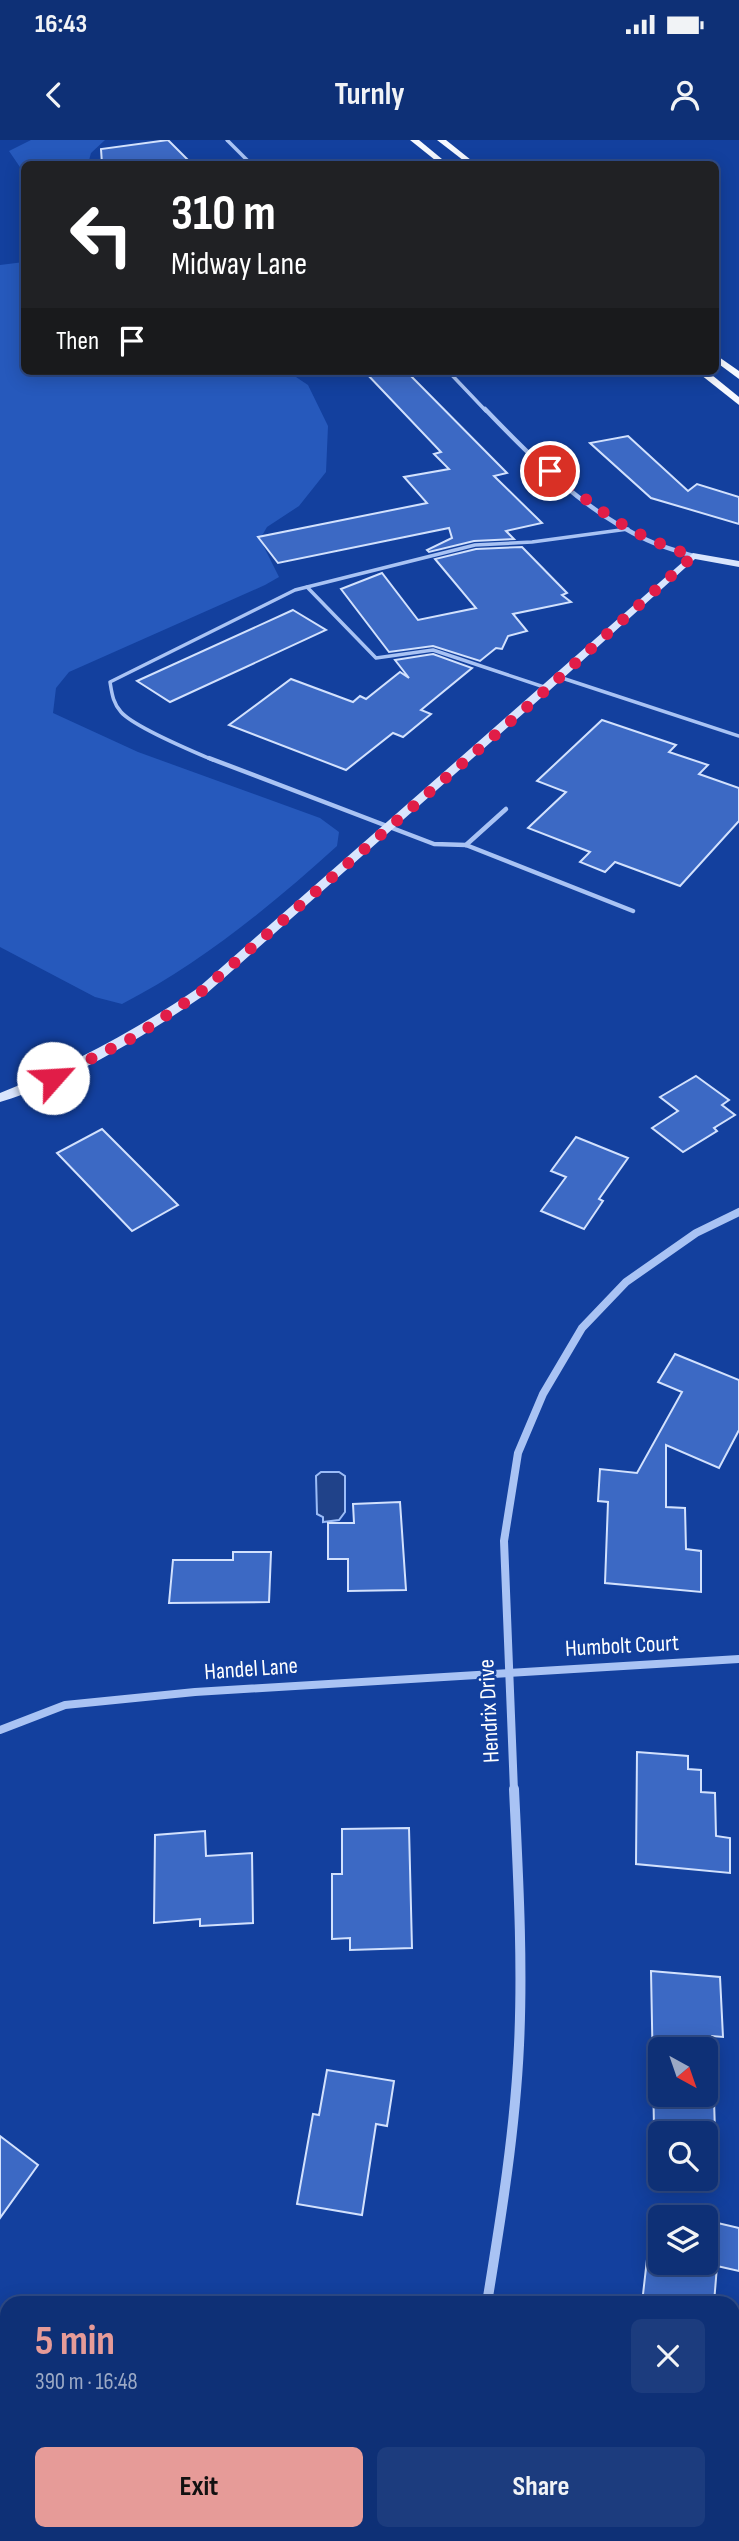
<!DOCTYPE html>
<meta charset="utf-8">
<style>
body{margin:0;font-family:"Sofia Sans Condensed",sans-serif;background:#1c3c7e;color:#f1f3f6;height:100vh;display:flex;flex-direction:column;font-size:26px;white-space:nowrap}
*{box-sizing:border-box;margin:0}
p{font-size:23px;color:#9ba9c5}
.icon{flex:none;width:38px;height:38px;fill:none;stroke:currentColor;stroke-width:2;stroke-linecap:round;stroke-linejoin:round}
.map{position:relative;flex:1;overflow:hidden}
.side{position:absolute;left:0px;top:2156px;width:740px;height:245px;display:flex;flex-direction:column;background:#0e3076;border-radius:21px 21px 0 0;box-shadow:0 4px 18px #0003,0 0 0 2px #2e4b88}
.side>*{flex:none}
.banner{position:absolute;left:21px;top:21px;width:698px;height:214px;border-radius:10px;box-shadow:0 4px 18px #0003,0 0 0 2px #2e4b88;background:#202124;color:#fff;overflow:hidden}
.needle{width:46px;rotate:140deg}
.tools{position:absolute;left:648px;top:1897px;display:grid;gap:14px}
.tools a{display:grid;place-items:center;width:70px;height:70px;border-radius:10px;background:#0e3076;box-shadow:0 4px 18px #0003,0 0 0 2px #2e4b88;font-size:35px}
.pin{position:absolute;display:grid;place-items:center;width:60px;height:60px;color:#fff;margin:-30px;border:4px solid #fff;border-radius:50%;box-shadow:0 2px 7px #0007}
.me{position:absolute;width:77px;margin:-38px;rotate:64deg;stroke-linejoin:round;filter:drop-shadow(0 0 5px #0008)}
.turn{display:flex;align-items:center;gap:24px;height:147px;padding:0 35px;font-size:32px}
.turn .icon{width:91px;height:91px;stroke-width:2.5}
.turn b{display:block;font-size:49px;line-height:60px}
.then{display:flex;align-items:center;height:66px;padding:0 35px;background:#0003;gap:14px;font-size:26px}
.round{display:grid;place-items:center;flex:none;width:74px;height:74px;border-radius:10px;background:#1c3c7e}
.headline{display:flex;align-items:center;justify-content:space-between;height:119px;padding:0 35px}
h1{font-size:42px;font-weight:700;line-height:52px;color:#e69b98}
.action{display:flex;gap:14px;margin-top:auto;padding:14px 35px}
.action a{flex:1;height:80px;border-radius:10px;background:#e69b98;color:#111;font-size:28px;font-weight:700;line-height:80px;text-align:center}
.action a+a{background:#1c3c7e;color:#f1f3f6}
.status{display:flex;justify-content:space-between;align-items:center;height:49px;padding:0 35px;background:#0e3076;direction:ltr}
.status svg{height:19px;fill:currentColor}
header{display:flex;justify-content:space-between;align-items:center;height:91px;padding:0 35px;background:#0e3076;font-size:32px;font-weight:700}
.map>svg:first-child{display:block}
.green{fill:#2659bc}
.water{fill:#204289;stroke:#9bbcf7;stroke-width:2}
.building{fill:#3c69c4;stroke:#d2e1fd;stroke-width:2;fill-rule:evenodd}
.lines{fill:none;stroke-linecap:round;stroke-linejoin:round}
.lane-far1{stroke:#a9c3f4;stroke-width:3.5}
.lane{stroke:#a9c3f4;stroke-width:4.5}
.street-far3{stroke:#a9c3f4;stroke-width:3.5}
.street-far2{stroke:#a9c3f4;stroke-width:4.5}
.street-far1{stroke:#a9c3f4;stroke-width:8}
.street{stroke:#a9c3f4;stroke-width:10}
.secondary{fill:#d9e5fd;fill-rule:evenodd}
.primary{fill:#f6f9ff;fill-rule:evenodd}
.route{stroke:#e11d48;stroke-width:12;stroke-dasharray:0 21.6}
.labels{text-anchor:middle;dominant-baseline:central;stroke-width:5;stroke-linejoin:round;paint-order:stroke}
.street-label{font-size:23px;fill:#fff;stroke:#13409e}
</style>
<div class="status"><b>16:43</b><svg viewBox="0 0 49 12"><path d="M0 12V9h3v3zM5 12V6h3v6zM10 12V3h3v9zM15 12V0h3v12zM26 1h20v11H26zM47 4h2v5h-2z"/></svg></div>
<header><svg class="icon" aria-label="back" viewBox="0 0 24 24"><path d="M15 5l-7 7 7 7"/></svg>Turnly<svg class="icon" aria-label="person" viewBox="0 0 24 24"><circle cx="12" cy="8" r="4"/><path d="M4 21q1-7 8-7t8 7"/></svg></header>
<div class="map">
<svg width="739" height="2401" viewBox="0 0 739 2401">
<rect width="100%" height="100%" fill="#13409e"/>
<!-- green -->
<g class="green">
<path d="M31 0H105L91 13 88 24H24V33L9 11Z"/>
<path d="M24 122V231H287L308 245 328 286 326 332 299 366 267 387 260 399 279 437 265 445 69 532 56 548 53 573 138 612 320 678 339 692 337 706C272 765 200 824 122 864L95 857 0 807V125Z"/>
</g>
<!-- water -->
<path class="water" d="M321 1332H339L345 1336V1372L339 1380 323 1382V1377L317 1374 316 1336Z"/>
<!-- building -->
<g class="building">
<path d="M168 0 192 24H102L101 9Z"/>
<path d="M364 231H406L507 333 494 336 542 383 506 391 514 399 474 401 429 412 427 410 452 398 449 388 278 423 258 397 427 363 404 337 449 329 434 314 441 312Z"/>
<path d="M628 296 688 351 697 344 739 357V384L651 358 590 303Z"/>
<path d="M522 407 567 453 562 455 571 462 513 474 527 491 508 496 502 509 496 508 480 521 433 506 389 512 341 449 382 433 418 480 476 468 435 419 476 409Z"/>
<path d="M293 470 326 490 170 562 137 541Z"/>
<path d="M433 514 472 528 421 570 431 574 403 597 393 593 346 630 229 585 291 539 353 562 360 556 366 559 400 532 409 538 395 520Z"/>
<path d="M602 580 676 605 669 612 708 625 699 634 739 648V681L680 746 615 722 605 732 580 722 590 712 528 688 566 652 537 641Z"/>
<path d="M696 936 729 960 722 965 735 975 714 988 717 991 683 1012 652 988 678 971 660 957Z"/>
<path d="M102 989 178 1065 132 1091 57 1013Z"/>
<path d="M576 997 628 1018 599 1059 603 1061 584 1089 541 1071 566 1037 551 1031Z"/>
<path d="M675 1214 739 1240V1290L719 1328 666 1305V1367L685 1368 686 1409 701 1411V1452L605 1443 608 1362 598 1361 600 1329 637 1333 682 1252 658 1242Z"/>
<path d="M400 1362 406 1450 348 1451V1419H328V1383H354L353 1364Z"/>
<path d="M233 1412H271L269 1462 169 1463 173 1420H233Z"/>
<path d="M637 1612 688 1616V1629L701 1630V1652L715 1653 716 1696 730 1698V1733L636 1724Z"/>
<path d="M409 1688 412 1808 350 1810V1798L332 1799V1734H342V1689Z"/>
<path d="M205 1691 206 1716 252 1713 253 1783 200 1786V1779L154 1783 155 1695Z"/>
<path d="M651 1831 720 1837 723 1897 712 1896 715 1992 654 1987ZM660 1909H705V1955H660Z"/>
<path d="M327 1930 394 1941 387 1986 376 1984 362 2075 297 2064 313 1974 319 1975Z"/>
<path d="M0 1996 38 2025 0 2078Z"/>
<path d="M653 2067 694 2077H660V2123H705V2080L739 2088V2131L717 2126 714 2163H642Z"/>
</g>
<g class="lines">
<!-- lane-far1 -->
<g class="lane-far1">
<path d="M307 447 376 518 433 510 547 548"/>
<path d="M559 537 739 596"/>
<path d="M213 620C194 612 133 586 121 572 113 563 112 554 110 542L295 450 475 405 532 402 628 389"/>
</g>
<!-- lane -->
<g class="lane">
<path d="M209 618 434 704 466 705 633 771"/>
<path d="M466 705 506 669"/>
</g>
<!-- street-far3 -->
<g class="street-far3">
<path d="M227 0 251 24"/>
<path d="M448 231 486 271"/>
</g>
<!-- street-far2 -->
<path class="street-far2" d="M485 269C532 318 584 371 647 400 662 407 678 411 693 416"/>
<!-- street-far1 -->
<g class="street-far1">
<path d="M0 1590 65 1565 195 1552 739 1519"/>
<path d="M514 1651 504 1401 518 1313 543 1254 582 1188 626 1142 696 1093 739 1072"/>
</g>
<!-- street -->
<g class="street">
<path d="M487 2163C501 2077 515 1992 519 1905 523 1820 518 1734 514 1649"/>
<path d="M417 2401 419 2394"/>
</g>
<!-- secondary -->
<path class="secondary" d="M693 413 739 421V427L695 419 550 550 206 854C143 897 73 940 0 962V953C70 925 135 891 198 848Z"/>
<!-- primary -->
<g class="primary">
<path d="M410 0H419L448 24H440Z"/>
<path d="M437 0H446L476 24H468Z"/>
<path d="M716 215 739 231V239L716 222Z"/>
<path d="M696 231H707L739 257V265Z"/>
</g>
</g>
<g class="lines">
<!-- route -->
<path class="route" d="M53 938 136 896 202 851 528 566 693 416C632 396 599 371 550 331"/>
</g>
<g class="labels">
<!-- street labels -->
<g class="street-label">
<text transform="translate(622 1506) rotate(-3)">Humbolt Court</text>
<text transform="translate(251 1529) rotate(-4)">Handel Lane</text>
<text transform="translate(489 1571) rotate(-93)">Hendrix Drive</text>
</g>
</g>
</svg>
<div class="tools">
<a><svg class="needle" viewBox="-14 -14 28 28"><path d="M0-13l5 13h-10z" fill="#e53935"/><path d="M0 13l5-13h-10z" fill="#9ba9c5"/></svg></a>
<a><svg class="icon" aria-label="search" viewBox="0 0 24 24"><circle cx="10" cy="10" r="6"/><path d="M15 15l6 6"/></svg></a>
<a><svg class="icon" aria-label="layers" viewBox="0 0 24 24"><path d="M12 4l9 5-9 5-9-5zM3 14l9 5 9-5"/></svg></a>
</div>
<div class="pin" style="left:550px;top:331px;background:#d93025"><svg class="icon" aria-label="arrive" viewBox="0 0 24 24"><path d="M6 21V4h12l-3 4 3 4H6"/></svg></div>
<svg class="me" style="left:53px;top:938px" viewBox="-20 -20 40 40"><circle r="19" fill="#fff"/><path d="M0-13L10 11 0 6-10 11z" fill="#e11d48"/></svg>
<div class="banner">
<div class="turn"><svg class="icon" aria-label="left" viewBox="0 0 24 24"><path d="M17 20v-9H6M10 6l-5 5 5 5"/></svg><div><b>310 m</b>Midway Lane</div></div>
<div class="then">Then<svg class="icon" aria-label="arrive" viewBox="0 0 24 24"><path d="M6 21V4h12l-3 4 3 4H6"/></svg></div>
</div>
<section class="side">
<div class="headline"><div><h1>5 min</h1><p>390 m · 16:48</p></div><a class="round"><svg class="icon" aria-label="close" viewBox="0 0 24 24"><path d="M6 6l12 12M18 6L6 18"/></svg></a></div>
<div class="action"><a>Exit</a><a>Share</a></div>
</section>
</div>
